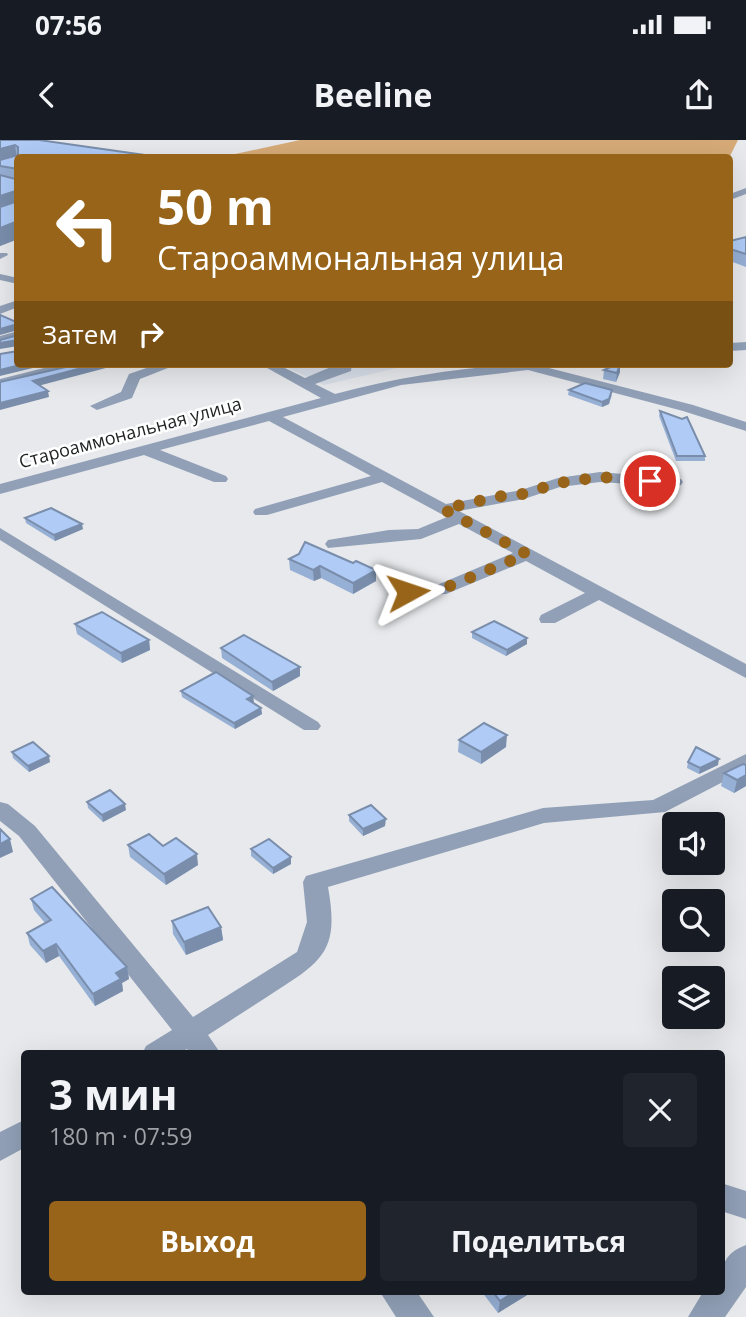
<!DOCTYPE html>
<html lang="ru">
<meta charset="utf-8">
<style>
body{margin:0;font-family:"Open Sans",sans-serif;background:#20242c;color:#f1f3f6;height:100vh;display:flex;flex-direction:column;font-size:26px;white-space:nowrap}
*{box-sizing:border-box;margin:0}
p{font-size:23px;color:#9ea1a6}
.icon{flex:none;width:38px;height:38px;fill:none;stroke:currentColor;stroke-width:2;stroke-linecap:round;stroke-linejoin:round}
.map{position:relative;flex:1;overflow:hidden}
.details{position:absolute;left:21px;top:910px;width:704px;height:245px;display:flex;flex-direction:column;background:#171b24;border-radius:7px;box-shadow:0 7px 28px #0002}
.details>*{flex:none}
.guide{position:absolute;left:14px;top:14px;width:719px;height:214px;border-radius:7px;box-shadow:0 7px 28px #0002;background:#976419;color:#fff;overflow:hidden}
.controls{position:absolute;left:662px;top:672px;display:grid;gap:14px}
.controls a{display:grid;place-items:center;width:63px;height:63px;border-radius:7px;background:#171b24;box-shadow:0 7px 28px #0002;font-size:35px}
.pin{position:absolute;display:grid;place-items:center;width:60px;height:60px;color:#fff;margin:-30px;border:4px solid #fff;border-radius:50%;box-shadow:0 2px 7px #0007}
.me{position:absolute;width:77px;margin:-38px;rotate:85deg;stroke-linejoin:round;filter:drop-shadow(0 0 5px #0008)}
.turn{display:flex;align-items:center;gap:24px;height:147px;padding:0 28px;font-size:32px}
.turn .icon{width:91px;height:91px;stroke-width:2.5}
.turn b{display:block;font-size:49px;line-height:60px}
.then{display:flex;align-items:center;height:66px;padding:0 28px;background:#0003;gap:14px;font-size:26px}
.round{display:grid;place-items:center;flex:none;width:74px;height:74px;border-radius:7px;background:#20242c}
.summary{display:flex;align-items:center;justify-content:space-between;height:119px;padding:0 28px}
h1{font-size:42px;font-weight:700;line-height:52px}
.cta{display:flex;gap:14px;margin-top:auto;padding:14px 28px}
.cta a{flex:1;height:80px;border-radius:7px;background:#976419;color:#fff;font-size:28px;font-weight:700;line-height:80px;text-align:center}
.cta a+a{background:#20242c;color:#f1f3f6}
.status{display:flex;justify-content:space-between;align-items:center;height:49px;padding:0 35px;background:#171b24;direction:ltr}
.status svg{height:19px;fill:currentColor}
header{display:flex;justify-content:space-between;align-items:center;height:91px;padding:0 28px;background:#171b24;font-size:32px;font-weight:700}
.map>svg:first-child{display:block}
.built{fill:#d8dee8}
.forest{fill:#d6ab78}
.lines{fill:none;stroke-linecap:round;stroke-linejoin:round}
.minor{fill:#91a0b7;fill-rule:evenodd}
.wall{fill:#96afd4}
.shaded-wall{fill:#7a8eac}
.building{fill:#afcbf6;stroke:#7a8eac;stroke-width:2}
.route{stroke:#976419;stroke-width:12;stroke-dasharray:0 21.6}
.labels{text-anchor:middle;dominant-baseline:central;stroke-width:5;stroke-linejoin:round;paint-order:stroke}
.far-street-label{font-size:18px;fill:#1f2021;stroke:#fff}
</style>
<div class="status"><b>07:56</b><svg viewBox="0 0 49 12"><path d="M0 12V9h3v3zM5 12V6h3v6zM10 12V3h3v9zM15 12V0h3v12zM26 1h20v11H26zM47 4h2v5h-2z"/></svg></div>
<header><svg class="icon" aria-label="back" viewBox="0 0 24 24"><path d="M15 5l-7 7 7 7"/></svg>Beeline<svg class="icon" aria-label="share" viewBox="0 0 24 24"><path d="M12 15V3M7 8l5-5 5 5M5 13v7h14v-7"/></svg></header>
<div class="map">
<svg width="746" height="1177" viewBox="0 0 746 1177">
<rect width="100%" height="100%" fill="#e7e9ec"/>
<!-- built -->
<path class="built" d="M280 224H414L324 245Z"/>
<!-- forest -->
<path class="forest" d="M300 0H738L729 18H246L235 14Z"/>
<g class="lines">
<!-- minor -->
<g class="minor">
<path d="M746 48V54L730 60V54Z"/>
<path d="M0 113H7L8 115 0 119Z"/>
<path d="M0 134 18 138V144L0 140Z"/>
<path d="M18 160V167L0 174V166Z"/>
<path d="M18 191V199L0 204V196Z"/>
<path d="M746 202V210L730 211V203Z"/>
<path d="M60 224H83L81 227 0 247V239Z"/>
<path d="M158 224H178L140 239 132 258 97 270 90 266 121 252 129 234Z"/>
<path d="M260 224H277L305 238 338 224H352L351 231 315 244 335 254C407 235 479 224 554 224L549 228 693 265 746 282V291L683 271 528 230 401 245 283 277 446 364 521 350 558 338 600 332 681 339 683 342 681 345 675 347 600 342 560 347 524 359 459 371 746 524V538L599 460 555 483H541L539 479 541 475 585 453 526 421 446 454 402 456 399 452 402 448 437 445 513 413 459 384 421 399 328 408 325 404 328 400 389 390 418 389 447 377 382 342 267 375H255L253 372 255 369 371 336 269 281 160 310 226 336 228 339 226 342H214L144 315 0 354V344L321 258Z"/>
<path d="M0 388 318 582 321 586 318 590H304L0 400Z"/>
<path d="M746 614V630L665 672 544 683 328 747C339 808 325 820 276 851 253 866 231 880 208 895L221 914H190L187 909 179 914H142L146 906 172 890 19 696 0 681V662L8 664 35 686 193 877 297 812 307 782 303 742 306 736 543 668 653 660Z"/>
<path d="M24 980V1008L0 1021V992Z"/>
<path d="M721 1043 746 1051V1079L721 1071Z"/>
<path d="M746 1105V1147L725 1177H688L703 1152H721C721 1128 722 1114 746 1105Z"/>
<path d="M380 1152H417L434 1177H396Z"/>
</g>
</g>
<!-- wall -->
<g class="wall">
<path d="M0 0 145 15V18H18V99L0 106Z"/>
<path d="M746 97V127L730 121V101Z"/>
<path d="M604 230 620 232 616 242 603 239Z"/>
<path d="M569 250 612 255 609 264 602 267 568 255Z"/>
<path d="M660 271 705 316V321H676L659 276Z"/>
<path d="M25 378 83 389 55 401 26 383Z"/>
<path d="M299 414 376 441 353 454 321 438 314 441 290 430 289 419Z"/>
<path d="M75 484 149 500 150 510 122 523 77 494Z"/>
<path d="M472 492 527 504 506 516 472 498Z"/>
<path d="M221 508 300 536 273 551 222 518Z"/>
<path d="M181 551 254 562 252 563 261 568 262 574 235 589 182 557Z"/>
<path d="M459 600 506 607 481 624 458 612Z"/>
<path d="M12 612 50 622 29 632 13 618Z"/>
<path d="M688 622 718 625 699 634 687 628Z"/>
<path d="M746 625V646L734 653 721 646 724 633Z"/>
<path d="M87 662 126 670 103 682 88 668Z"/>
<path d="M349 675 385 686 363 696 349 681Z"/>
<path d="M128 705 163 706 198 725 166 745 130 717Z"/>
<path d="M251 709 291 724 273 734 251 716Z"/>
<path d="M31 759 127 827 129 839 122 843 123 851 95 866 59 816 46 823 30 805 27 793 45 783 34 770Z"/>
<path d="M172 781 221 787 223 800 186 815 173 794Z"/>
<path d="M482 1152H532L498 1173Z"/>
</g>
<!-- shaded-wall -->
<g class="shaded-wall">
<path d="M15 5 17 19 0 24V9Z"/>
<path d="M15 51 17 67 0 74V56Z"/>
<path d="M18 81V99L0 106V88Z"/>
<path d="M18 184V190L0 195V189Z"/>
<path d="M18 200V206L0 209V203Z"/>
<path d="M24 224H49L0 236V230Z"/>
<path d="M97 224H121L34 247 33 241Z"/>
<path d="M620 224V232L616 242 617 233Z"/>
<path d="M612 250 609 264 602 267V262Z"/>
<path d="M48 251 49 257 0 270V263Z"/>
<path d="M82 384 83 389 55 401 54 395Z"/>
<path d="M320 426 321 438 314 441 313 430Z"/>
<path d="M376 430V441L353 454V443Z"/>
<path d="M527 498V504L506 516 507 510Z"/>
<path d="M149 500 150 510 122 523 121 513Z"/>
<path d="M300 527V536L273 551 272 542Z"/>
<path d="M253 556 254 562 247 565V559Z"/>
<path d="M261 568 262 574 235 589 234 583Z"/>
<path d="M507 595 506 607 481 624V612Z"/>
<path d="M49 616 50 622 29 632 28 626Z"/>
<path d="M719 619 718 625 699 634 700 628Z"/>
<path d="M746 635V646L734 653 737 640Z"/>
<path d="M125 664 126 670 103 682 102 675Z"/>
<path d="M386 679 385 686 363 696V689Z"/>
<path d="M10 699 13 712 0 718V704Z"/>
<path d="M197 714 198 725 166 745 164 734Z"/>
<path d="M291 717V724L273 734V728Z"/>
<path d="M221 787 223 800 186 815 184 802Z"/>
<path d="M56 804 59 816 46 823 43 811Z"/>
<path d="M127 827 129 839 122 843 123 851 95 866 93 854 116 833Z"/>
<path d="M514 1152H532L498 1173 500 1161Z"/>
</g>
<!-- building -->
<g class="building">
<path d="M0 0H39L145 15 138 18H18V29L0 26V20L18 15V7L15 5 0 9Z"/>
<path d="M0 35 15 39 18 37V53L15 51 0 56Z"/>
<path d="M18 61V81L0 88V67Z"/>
<path d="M746 97V114L730 109V101Z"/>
<path d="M0 175 16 182 18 181V184L0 189Z"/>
<path d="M18 195V200L0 203V200Z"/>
<path d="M18 211V224H24L0 230V214Z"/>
<path d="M79 224H97L33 241 48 251 0 263V242Z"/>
<path d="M617 224H620L617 233 604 230Z"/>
<path d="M585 243 612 250 609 259 602 262 569 250Z"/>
<path d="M660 271 682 279 687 277 705 316H677Z"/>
<path d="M51 368 82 384 54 395 25 378Z"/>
<path d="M305 402 353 423 356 421 376 430 353 443 320 426 313 430 289 419 299 414Z"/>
<path d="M102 472 149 500 121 513 75 484Z"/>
<path d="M494 481 527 498 507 510 472 492Z"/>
<path d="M244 495 300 527 272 542 221 508Z"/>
<path d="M216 532 253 556 247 559 261 568 234 583 181 551Z"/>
<path d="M484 583 507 595 481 612 459 600Z"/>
<path d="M33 602 49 616 28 626 12 612Z"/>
<path d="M696 607 719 619 700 628 688 622Z"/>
<path d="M743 624 746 625V635L737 640 724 633Z"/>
<path d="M110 650 125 664 102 675 87 662Z"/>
<path d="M371 665 386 679 363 689 349 675Z"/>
<path d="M0 689 10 699 0 704Z"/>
<path d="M149 694 163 706 176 698 197 714 164 734 128 705Z"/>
<path d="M269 699 291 717 273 728 251 709Z"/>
<path d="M52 747 127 827 116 833 121 839 93 854 56 804 43 811 27 793 51 780 31 759Z"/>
<path d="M208 767 221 787 184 802 172 781Z"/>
<path d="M493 1152H514L500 1161Z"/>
</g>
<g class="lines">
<!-- route -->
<path class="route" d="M408 452 440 450 527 414 443 369 506 355 524 354 558 343 600 337 650 341"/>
</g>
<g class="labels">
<!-- far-street labels -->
<g class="far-street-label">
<text transform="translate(130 292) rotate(-15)">Староаммональная улица</text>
</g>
</g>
</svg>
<div class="controls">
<a><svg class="icon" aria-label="sound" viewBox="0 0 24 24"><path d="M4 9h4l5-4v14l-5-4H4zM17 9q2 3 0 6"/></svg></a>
<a><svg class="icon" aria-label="search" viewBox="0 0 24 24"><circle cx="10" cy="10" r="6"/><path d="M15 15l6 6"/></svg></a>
<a><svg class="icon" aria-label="layers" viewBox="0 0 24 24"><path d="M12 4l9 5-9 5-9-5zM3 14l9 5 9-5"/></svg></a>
</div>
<div class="pin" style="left:650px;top:341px;background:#d93025"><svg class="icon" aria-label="arrive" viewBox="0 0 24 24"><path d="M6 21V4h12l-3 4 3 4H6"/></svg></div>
<svg class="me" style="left:408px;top:452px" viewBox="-20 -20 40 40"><path d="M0-17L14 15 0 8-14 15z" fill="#976419" stroke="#fff" stroke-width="4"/></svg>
<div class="guide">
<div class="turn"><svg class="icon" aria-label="left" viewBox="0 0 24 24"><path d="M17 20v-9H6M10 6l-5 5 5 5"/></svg><div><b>50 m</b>Староаммональная улица</div></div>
<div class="then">Затем<svg class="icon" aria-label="right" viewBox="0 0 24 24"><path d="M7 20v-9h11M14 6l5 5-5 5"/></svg></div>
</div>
<section class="details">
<div class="summary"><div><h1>3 мин</h1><p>180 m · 07:59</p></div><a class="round"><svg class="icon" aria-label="close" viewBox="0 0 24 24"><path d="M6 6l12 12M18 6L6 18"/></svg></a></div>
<div class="cta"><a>Выход</a><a>Поделиться</a></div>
</section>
</div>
